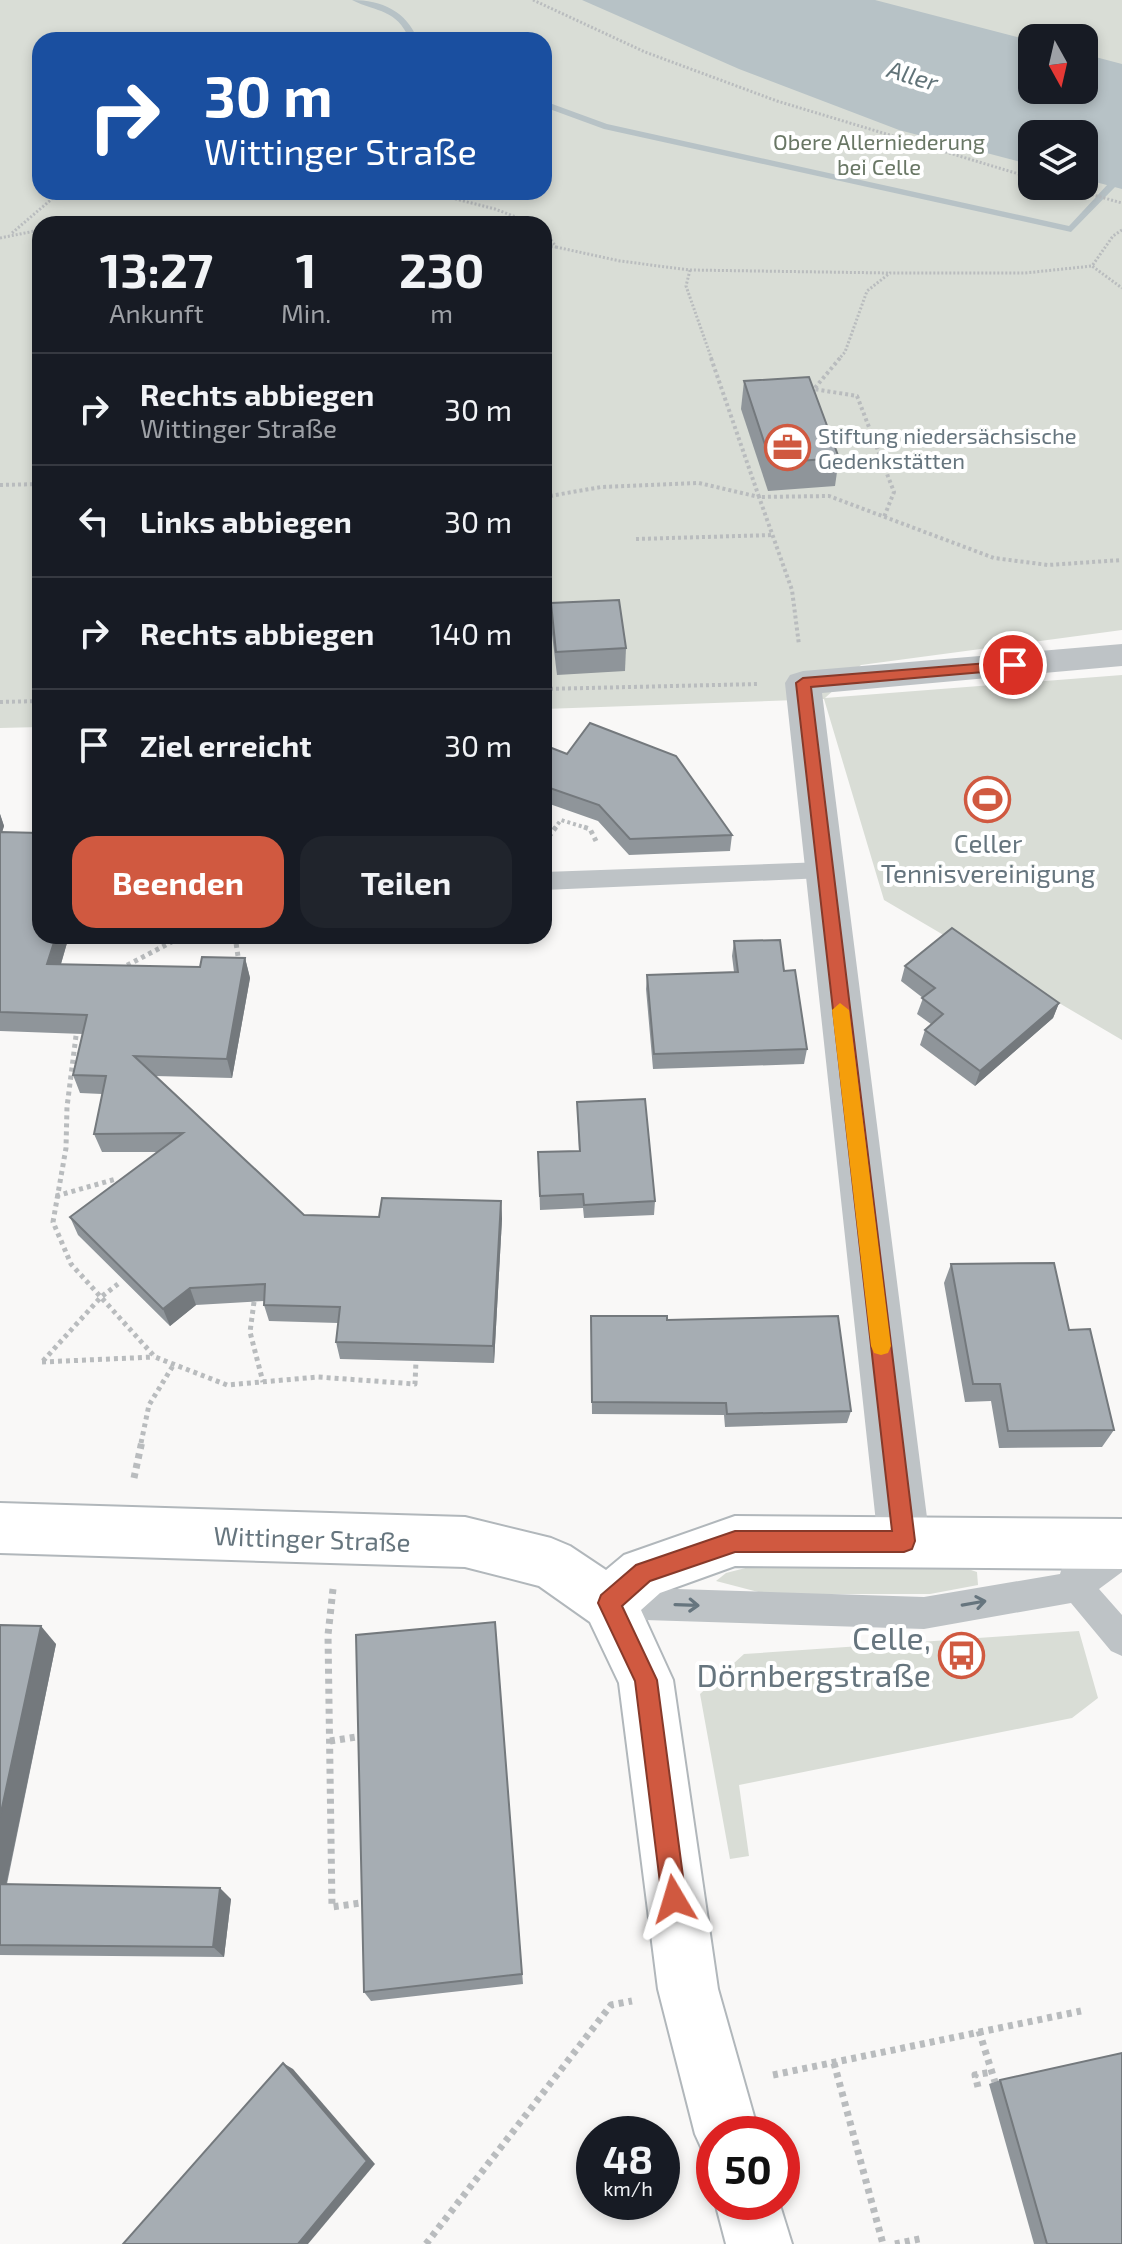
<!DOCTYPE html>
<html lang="de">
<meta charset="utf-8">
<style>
body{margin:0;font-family:"Exo 2",sans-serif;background:#20242c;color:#f1f3f6;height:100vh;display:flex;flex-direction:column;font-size:30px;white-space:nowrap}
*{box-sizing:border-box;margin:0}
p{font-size:26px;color:#9ea1a6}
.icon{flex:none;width:44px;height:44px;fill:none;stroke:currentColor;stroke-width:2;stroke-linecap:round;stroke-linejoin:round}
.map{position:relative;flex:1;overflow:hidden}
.panel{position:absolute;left:32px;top:216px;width:520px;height:728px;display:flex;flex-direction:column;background:#171b24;border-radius:24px;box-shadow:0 4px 12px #0003}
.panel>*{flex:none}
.top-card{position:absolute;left:32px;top:32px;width:520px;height:168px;border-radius:24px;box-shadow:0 4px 12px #0003;background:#1a4fa0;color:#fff;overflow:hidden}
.needle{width:52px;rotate:172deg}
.tools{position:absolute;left:1018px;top:24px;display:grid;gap:16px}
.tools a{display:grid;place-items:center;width:80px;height:80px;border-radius:16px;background:#171b24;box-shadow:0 4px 12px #0003;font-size:40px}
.speed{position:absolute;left:576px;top:2116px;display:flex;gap:16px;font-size:40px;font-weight:700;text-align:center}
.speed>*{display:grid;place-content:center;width:104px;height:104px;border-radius:50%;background:#171b24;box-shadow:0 4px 12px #0003;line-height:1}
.speed small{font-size:20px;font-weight:400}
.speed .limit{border:12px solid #d22;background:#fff;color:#111}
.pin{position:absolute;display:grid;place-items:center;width:68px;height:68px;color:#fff;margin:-34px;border:4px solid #fff;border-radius:50%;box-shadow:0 2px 8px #0007}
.me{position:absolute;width:88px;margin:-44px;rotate:353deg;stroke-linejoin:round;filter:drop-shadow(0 0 6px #0008)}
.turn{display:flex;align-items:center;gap:28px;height:168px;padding:0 40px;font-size:36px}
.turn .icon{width:104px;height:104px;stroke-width:2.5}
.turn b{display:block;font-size:56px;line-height:68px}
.eta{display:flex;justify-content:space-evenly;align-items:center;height:136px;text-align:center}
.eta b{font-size:48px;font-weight:700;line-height:56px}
.primary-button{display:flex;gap:16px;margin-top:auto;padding:16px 40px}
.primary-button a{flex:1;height:92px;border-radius:24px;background:#d05940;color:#fff;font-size:32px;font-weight:700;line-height:92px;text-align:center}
.primary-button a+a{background:#20242c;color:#f1f3f6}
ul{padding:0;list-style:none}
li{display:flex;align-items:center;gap:24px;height:112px;padding:0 40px;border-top:2px solid #363941}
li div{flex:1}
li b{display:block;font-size:30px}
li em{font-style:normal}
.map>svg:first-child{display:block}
.green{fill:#d9ddd6;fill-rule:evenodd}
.water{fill:#b7c2c6}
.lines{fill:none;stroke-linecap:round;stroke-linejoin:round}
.stream{fill:#b7c2c6;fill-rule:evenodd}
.secondary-casing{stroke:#b1b7bb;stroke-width:4}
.path-far3{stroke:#b9bcbe;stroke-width:3;stroke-dasharray:2 2;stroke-linecap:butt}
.path-far2{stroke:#b9bcbe;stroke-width:4;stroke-dasharray:3 3;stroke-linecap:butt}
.path-far1{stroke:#b9bcbe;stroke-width:5;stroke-dasharray:4 4;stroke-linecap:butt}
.path{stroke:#b9bcbe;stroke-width:7;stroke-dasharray:5 5;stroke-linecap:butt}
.lane{fill:#bec3c6;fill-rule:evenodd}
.street{fill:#bec3c6;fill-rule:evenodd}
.secondary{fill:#fff;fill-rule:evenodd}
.wall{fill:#8f959a}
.shaded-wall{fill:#74797d}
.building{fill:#a6adb3;stroke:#74797d;stroke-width:2}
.oneway{stroke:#66757e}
.route{fill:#d05940;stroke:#873a2a;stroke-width:2}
.slow{fill:#f59e0b}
.labels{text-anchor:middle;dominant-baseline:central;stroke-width:8;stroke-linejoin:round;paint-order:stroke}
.far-park-label{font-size:22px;fill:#697765;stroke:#fff}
.far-poi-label{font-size:22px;fill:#66757e;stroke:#fff;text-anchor:start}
.far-water-label{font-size:24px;font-style:italic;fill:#617378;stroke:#fff}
.poi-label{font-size:26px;fill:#66757e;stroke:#fff}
.street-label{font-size:26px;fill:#66757e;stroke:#fff}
.near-poi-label{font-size:32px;fill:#66757e;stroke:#fff;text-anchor:end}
</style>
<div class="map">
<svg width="1122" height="2244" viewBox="0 0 1122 2244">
<rect width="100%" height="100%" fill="#f9f8f7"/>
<!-- green -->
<g class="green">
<path d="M0 0H1122V630L861 665 825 698 1122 675V1040L884 900 824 699 544 709V224H40V727L0 728ZM1032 38H1084V90H1032ZM40 40H544V192H40ZM1032 134H1084V186H1032Z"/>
<path d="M761 1564 962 1567 977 1572 978 1585 930 1594H766L716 1581 726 1573Z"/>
<path d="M1079 1631 1098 1698 1072 1718 739 1785 749 1856 730 1859 700 1694 744 1654Z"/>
</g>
<!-- water -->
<path class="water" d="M582 0H875L1032 41V90H1084V54L1122 64V189L1084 179V134H1032V165L899 130 739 69Z"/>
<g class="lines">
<!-- stream -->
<g class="stream">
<path d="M352 0C382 0 406 11 418 40H410C396 8 378 13 352 0Z"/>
<path d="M544 101 607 124 1069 226 1108 184 1116 186 1071 232 604 129 544 107Z"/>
</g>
<defs>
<g id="secondary">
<path d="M0 1503 465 1517 551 1538 570 1546 606 1570 624 1555 735 1516 1122 1519V1569L735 1566 660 1593 641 1610 673 1680 718 1989 759 2134H714V2160L705 2156 695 2134 658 1989 619 1683 590 1622 539 1586 465 1567 0 1553Z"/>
<path d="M715 2202H779L792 2244H726Z"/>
</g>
</defs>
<!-- secondary casing -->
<use href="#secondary" class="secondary-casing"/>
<!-- path-far3 -->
<g class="path-far3">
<path d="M533 0 645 52 777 101 1032 178"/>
<path d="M1061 186 1122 203"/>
<path d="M428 192 495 209 534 224"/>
<path d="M204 220 260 224"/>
<path d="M93 224 204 220 203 224"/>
<path d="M544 230 556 247 544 246"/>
<path d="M1122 230 1113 236 1092 266 1122 288"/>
<path d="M12 233 60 192"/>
<path d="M0 238 40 230"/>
<path d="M556 247 620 261 690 270 889 273"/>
<path d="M690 270 686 286 712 360"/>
<path d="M838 360 845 352 867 291 890 273H1025L1092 266"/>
</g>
<!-- path-far2 -->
<g class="path-far2">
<path d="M711 358 759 497 829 496 994 558 1048 565 1122 560"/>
<path d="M840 358 814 389 857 396 894 492 884 517"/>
<path d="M0 485 40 484"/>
<path d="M544 497 601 487 699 483 759 497 792 590 799 645"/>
<path d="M636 539 773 535"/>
<path d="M544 689 759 684"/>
<path d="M0 702 40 701"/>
<path d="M554 829 561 820 590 829"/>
</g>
<!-- path-far1 -->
<g class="path-far1">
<path d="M584 827 590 829 596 841"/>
<path d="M544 843 556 827"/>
<path d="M235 936 239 963"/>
<path d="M120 969 183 936"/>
<path d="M77 1028 67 1107 66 1148 53 1222 71 1264 155 1357 227 1385 318 1377 415 1384 416 1361"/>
<path d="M56 1196 116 1179"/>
<path d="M254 1302 250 1332 263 1382"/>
<path d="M43 1361 101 1297 118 1284"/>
<path d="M42 1362 154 1357"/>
<path d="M141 1443 149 1405 174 1364"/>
</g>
<!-- path -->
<g class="path">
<path d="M134 1478 142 1441"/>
<path d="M333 1589 328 1635 332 1907 368 1902"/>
<path d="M330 1741 363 1736"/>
<path d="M979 2031 995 2082"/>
<path d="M834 2063 883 2244"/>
<path d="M773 2075 1081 2011"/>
<path d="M978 2087 975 2075 992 2072"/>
<path d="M426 2244 611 2005 632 2001"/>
<path d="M895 2244 924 2238"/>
</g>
<!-- lane -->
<g class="lane">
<path d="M824 862 832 864 836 870 832 876 824 878 544 890V872Z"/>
<path d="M1122 1539V1572L1099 1589 1122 1615V1656L1111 1651 1071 1603 924 1629 613 1619 602 1614 597 1603 602 1592 613 1587 924 1597 1060 1574 1064 1561 1075 1557 1086 1561Z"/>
</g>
<!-- street -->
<path class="street" d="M1122 644V666L822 693 930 1541 922 1559 904 1566 886 1559 878 1541 785 683 790 675 803 671Z"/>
<!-- secondary -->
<use href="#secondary" class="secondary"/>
</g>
<!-- wall -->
<g class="wall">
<path d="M744 381 839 458 835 486 768 491 741 409Z"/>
<path d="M551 603 626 648 625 671 557 675 551 626Z"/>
<path d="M544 745 732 835 730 851 629 855 598 821 544 802Z"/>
<path d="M0 814 4 826 2 832 40 936H69L61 964 200 967 245 958 250 978 232 1078 155 1076 304 1215 379 1217 501 1201 502 1219 494 1363 340 1359 336 1342 338 1323 269 1321 264 1305V1301L196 1305 170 1326 78 1235 70 1217 158 1152H102L94 1134 102 1094 80 1093 73 1075 83 1034 0 1031Z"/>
<path d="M734 941 784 971 807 1049 804 1064 653 1069 646 989 647 975 734 972 732 956Z"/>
<path d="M905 966 1059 1003 1053 1018 975 1086 920 1045 925 1030 931 1024 917 1014 923 998 901 981Z"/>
<path d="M577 1102 655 1201 654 1215 584 1218 583 1208 540 1210 538 1152 579 1151Z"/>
<path d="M951 1264 1069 1330 1114 1430 1102 1447 999 1448 991 1401 965 1402 944 1283Z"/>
<path d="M667 1320 851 1411 847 1423 725 1427 724 1415 592 1414 591 1329Z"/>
<path d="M495 1622 523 1984 371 2001 364 1992Z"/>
<path d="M0 1625 56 1644 7 1884 231 1899 224 1957 0 1955Z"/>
<path d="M1000 2080 1122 2244H1034L989 2084Z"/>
</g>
<!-- shaded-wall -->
<g class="shaded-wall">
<path d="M0 814 4 826 0 839Z"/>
<path d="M56 936H69L55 984 47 964Z"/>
<path d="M245 958 250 978 232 1078 227 1059Z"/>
<path d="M1059 1003 1053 1018 975 1086 980 1071Z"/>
<path d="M501 1201 502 1219 494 1363 493 1346Z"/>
<path d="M190 1288 196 1305 170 1326 163 1309Z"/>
<path d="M41 1626 56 1644 4 1895 0 1893V1817Z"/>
<path d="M220 1888 231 1899 224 1957 213 1947Z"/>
<path d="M283 2063 293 2069 375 2164 308 2244H298Z"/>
</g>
<!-- building -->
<g class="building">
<path d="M809 377 839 458 771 463 744 381Z"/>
<path d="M619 600 626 648 556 652 551 603Z"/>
<path d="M590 723 676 756 732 835 630 839 599 805 544 786V745L567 754Z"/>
<path d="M0 832 40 833V936H56L47 964 200 967 202 957 245 958 227 1059 134 1056 304 1215 379 1217 382 1198 501 1201 493 1346 336 1342 340 1307 264 1305 265 1284 190 1288 163 1309 70 1217 183 1133 94 1134 106 1076 73 1075 87 1015 0 1012Z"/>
<path d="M952 928 1059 1003 980 1071 925 1030 943 1014 922 998 935 988 905 966Z"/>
<path d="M780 940 784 971 795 970 807 1049 654 1054 647 975 738 972 734 941Z"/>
<path d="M645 1099 655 1201 584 1205 583 1194 540 1196 538 1152 580 1151 577 1102Z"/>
<path d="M1054 1263 1069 1330 1090 1329 1114 1430 1008 1431 1000 1384H973L951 1264Z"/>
<path d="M591 1316H667V1320L838 1316 851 1411 727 1414 726 1403 592 1402Z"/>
<path d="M495 1622 522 1974 364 1992 356 1635Z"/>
<path d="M0 1625 41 1626 0 1817Z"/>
<path d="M0 1884 220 1888 213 1947 0 1945Z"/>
<path d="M1122 2053V2244H1047L1000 2080Z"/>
<path d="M283 2063 367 2161 298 2244H123Z"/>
</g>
<!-- one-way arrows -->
<defs><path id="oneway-shaft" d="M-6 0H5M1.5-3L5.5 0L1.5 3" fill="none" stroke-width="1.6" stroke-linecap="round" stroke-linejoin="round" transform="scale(2)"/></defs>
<g class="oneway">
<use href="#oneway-shaft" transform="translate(974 1603) rotate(-10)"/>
<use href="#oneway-shaft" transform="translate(687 1605) rotate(2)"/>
</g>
<!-- route -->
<path class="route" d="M1013 661 1020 665 1018 669 811 687 915 1541 912 1549 904 1552H735L650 1581 622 1606 657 1680 686 1899 683 1908 674 1912 665 1908 662 1899 635 1681 598 1603 601 1595 636 1565 735 1531H892L796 683 803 678Z"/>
<!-- slow -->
<path class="slow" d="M840 1003 849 1010 891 1346 888 1353 881 1355 874 1353 871 1346 832 1010Z"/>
<!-- icons -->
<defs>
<symbol id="office-ring" viewBox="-11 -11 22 22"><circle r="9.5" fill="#fff" stroke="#d05940" stroke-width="1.5"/><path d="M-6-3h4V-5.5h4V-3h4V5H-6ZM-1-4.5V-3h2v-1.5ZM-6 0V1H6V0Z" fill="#d05940"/></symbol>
<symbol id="stadium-ring" viewBox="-11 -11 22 22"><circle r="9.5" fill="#fff" stroke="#d05940" stroke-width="1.5"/><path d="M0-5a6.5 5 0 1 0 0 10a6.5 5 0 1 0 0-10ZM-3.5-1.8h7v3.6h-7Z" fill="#d05940"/></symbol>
<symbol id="bus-ring" viewBox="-11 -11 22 22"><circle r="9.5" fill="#fff" stroke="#d05940" stroke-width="1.5"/><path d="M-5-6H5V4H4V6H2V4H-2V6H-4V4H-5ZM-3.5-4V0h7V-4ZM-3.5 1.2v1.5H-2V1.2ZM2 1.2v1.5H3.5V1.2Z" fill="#d05940"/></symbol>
</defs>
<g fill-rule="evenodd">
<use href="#office-ring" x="762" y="422" width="51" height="51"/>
<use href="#stadium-ring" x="962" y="774" width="51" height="51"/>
<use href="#bus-ring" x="936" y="1630" width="51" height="51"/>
</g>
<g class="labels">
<!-- far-park labels -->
<g class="far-park-label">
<text x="879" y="141">Obere Allerniederung<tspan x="879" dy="25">bei Celle</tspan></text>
</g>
<!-- far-poi labels -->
<g class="far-poi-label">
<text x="818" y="435">Stiftung niedersächsische<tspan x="818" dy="25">Gedenkstätten</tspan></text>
</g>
<!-- far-water labels -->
<g class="far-water-label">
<text transform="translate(913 75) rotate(17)">Aller</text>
</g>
<!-- poi labels -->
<g class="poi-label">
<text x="988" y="842">Celler<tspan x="988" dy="30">Tennisvereinigung</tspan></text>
</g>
<!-- street labels -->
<g class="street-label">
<text transform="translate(312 1538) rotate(2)">Wittinger Straße</text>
</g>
<!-- near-poi labels -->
<g class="near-poi-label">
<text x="931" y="1637">Celle,<tspan x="931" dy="37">Dörnbergstraße</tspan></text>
</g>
</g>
</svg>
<div class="tools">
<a><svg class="needle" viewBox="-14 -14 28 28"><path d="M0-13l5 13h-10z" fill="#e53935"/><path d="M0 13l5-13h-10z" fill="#9ea1a6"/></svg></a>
<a><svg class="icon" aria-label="layers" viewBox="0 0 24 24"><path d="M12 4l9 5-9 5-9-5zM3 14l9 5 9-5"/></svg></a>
</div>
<div class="speed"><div>48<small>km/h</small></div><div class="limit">50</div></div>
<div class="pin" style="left:1013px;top:665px;background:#d93025"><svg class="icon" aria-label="arrive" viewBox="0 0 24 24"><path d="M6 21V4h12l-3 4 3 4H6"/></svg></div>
<svg class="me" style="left:674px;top:1899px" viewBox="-20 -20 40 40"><path d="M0-17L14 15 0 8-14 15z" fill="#d05940" stroke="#fff" stroke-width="4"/></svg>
<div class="top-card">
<div class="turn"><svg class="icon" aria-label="right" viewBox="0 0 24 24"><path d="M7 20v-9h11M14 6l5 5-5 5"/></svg><div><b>30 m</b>Wittinger Straße</div></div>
</div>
<section class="panel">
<div class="eta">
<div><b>13:27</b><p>Ankunft</p></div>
<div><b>1</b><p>Min.</p></div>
<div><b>230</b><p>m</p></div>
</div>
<ul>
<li><svg class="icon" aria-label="right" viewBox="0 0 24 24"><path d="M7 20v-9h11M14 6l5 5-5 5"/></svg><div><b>Rechts abbiegen</b><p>Wittinger Straße</p></div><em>30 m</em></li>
<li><svg class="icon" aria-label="left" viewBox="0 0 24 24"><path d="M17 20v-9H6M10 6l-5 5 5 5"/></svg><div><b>Links abbiegen</b></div><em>30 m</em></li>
<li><svg class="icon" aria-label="right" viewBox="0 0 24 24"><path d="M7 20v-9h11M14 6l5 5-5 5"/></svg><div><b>Rechts abbiegen</b></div><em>140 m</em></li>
<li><svg class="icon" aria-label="arrive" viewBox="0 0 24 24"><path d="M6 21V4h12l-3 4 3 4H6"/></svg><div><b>Ziel erreicht</b></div><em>30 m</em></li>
</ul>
<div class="primary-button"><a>Beenden</a><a>Teilen</a></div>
</section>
</div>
